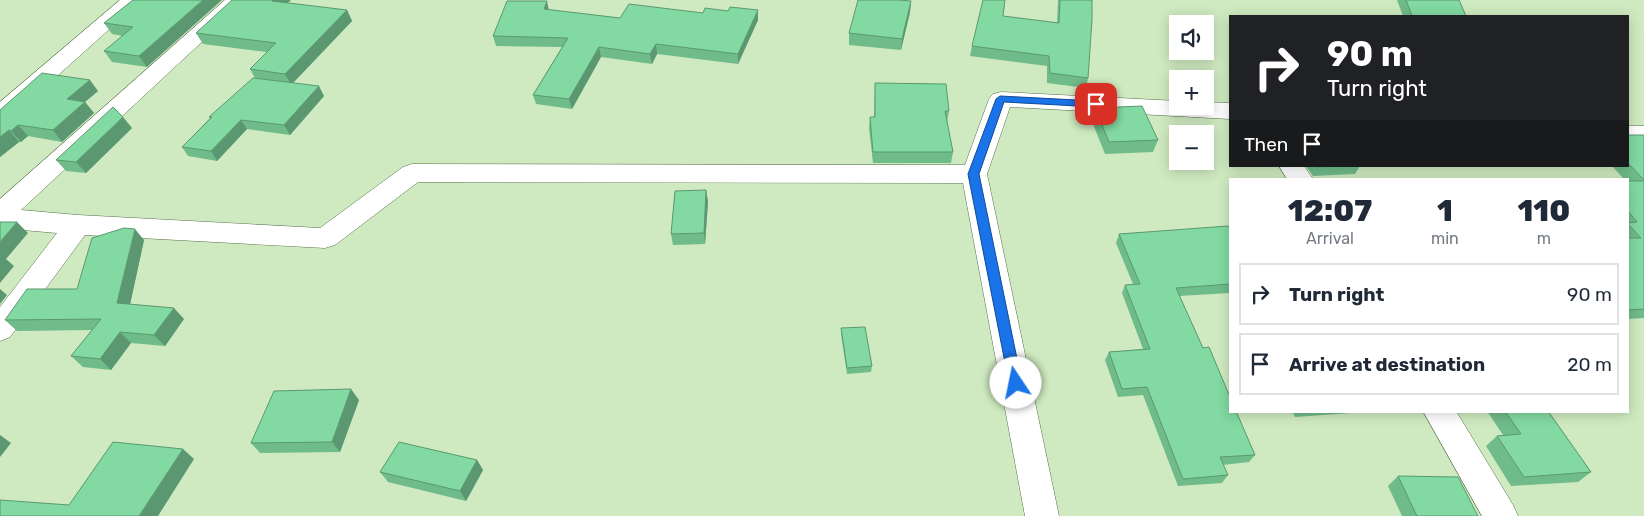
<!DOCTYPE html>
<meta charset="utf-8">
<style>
body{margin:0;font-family:Rubik,sans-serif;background:#f2f2f3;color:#1f2937;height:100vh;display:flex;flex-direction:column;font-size:19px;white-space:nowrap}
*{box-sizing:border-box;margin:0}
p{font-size:16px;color:#747a83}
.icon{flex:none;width:28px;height:28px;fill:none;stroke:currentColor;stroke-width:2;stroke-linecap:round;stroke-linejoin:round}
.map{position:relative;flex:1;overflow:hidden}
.sheet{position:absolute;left:1229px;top:178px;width:400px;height:235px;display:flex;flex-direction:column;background:#fff;border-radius:0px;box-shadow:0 2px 12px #0003}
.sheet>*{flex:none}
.hud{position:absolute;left:1229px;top:15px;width:400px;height:152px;border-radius:0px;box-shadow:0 2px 12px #0003;background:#202124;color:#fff;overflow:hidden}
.controls{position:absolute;left:1169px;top:15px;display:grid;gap:10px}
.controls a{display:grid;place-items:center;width:45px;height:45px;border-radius:0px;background:#fff;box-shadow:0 2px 12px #0003;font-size:25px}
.pin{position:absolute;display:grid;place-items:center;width:42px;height:42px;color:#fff;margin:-21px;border-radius:10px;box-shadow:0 2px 8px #0006}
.me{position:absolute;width:55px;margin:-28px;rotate:349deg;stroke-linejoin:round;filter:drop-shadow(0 0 4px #0008)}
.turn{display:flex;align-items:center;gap:18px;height:105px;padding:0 15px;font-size:22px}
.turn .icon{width:65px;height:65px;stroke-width:2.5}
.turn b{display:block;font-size:35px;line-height:42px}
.then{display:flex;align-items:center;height:48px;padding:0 15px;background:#0003;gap:10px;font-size:19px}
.eta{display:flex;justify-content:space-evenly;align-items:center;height:85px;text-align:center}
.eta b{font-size:30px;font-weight:800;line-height:35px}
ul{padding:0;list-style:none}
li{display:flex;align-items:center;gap:15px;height:62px;margin:0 10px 8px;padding:0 5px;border:2px solid #e0e1e3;border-radius:0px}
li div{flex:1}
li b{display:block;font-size:19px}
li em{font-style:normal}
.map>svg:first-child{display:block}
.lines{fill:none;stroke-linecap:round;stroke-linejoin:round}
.minor-casing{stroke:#58704b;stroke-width:1}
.minor{fill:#fff;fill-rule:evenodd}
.wall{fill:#70bb8a}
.shaded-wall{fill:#5b9871}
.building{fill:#82d9a1;stroke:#5b9871}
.route{fill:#1a73e8;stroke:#114b97}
</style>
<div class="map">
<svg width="1644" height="516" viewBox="0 0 1644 516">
<rect width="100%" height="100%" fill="#cfeac0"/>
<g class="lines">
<defs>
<g id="minor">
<path d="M120 0H142L8 120 0 123V102Z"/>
<path d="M225 0H247L21 210 78 215 320 228 403 167 412 164 965 165 989 99 993 94 1001 92 1178 101V106H1205V102L1230 103V119L1010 107 987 174 1059 516H1025L963 183 418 182 335 245 325 248 85 235 10 337 0 341V307L57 233 0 228V199Z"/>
<rect x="1628" y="126" width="16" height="16"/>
<path d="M1279 166H1304L1313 179H1287Z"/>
<path d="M1423 411H1456L1513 505 1518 516H1482Z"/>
</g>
</defs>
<!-- minor casing -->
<use href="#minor" class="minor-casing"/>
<!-- minor -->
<use href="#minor" class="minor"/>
</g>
<!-- wall -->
<g class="wall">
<path d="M133 0 147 67 112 62 104 51 123 36 112 34 104 23Z"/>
<path d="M1058 0H1092L1088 78 1086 88 1047 83V66L970 56 972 46 1003 16 1057 23Z"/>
<path d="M1397 0H1459L1466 16H1403Z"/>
<path d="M911 1 910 12 901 50 849 45V33Z"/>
<path d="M287 3 347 10 352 21 293 83 324 96 290 135 247 129 217 161 188 156 182 147 210 118 209 117 255 78 250 69 267 52 203 44 196 33Z"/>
<path d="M549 10 620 18 758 20 738 64 657 54 652 64 601 57 572 109 536 104 533 95 562 47 496 46 493 36Z"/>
<path d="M875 83 949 111 947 122 953 152 951 163H873L869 128 870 117H874Z"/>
<path d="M98 91 85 102 94 113 62 142 28 136 21 142H19L0 157V110Z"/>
<path d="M1095 108 1158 140 1153 152 1105 154 1091 119Z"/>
<path d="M132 128 86 173 66 171 56 160Z"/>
<path d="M1628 135H1644V318L1628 319V179H1624L1612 166H1628Z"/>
<path d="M1306 166H1360L1355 174 1313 176Z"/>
<path d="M706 190 708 202 705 244 673 245 671 234Z"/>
<path d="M1230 229V293L1179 296 1203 348 1255 455 1249 462 1223 465 1228 475 1222 483 1178 486 1143 395 1118 397 1105 360 1109 352 1143 349 1122 293 1125 285 1133 284 1116 243 1119 234Z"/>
<path d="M144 240 130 304 184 319 165 346 131 343 111 370 83 367 71 356 92 330 17 331 5 320 77 289Z"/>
<path d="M841 328 872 366 871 372 847 374 841 334Z"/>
<path d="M359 400 340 452 260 453 251 443Z"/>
<path d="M1292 411H1352L1351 413 1295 417Z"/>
<path d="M1487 411H1548L1591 472 1578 482 1511 486 1486 446 1497 436 1503 435Z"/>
<path d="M477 460 483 470 466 501 388 482 380 472Z"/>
<path d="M1398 476 1478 516H1402L1388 486Z"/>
</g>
<!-- shaded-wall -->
<g class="shaded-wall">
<path d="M203 0H222L147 67 139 56Z"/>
<path d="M273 0H291L278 12 272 1Z"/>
<path d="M547 1 549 11 544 9Z"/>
<path d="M911 1 910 12 901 50 902 39Z"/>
<path d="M347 10 352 21 291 85 285 74Z"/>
<path d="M758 10V20L738 64V54Z"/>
<path d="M656 44 657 54 652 64 650 54Z"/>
<path d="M599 47 601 57 572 109 569 99Z"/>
<path d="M90 80 98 91 85 102 94 113 62 142 53 130 67 99Z"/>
<path d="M319 86 324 96 290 135 284 125Z"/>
<path d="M123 117 132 128 86 173 76 162Z"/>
<path d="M241 120 247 129 217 161 211 151Z"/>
<path d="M18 125 28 136 21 142 11 131Z"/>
<path d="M9 130 19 142 0 157V137Z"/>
<path d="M706 190 708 202 705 244 704 233Z"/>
<path d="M17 222 28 233 6 259 14 266 0 283V242Z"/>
<path d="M135 229 144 240 128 314 117 303Z"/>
<path d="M0 289 7 295 0 304Z"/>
<path d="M174 308 184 319 165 346 154 335Z"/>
<path d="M120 332 131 343 111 370 100 359Z"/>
<path d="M351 389 359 400 340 452 332 442Z"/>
<path d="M0 435 11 443 0 457Z"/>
<path d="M183 449 194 459 158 516H139Z"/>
<path d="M477 460 483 470 466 501 460 491Z"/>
</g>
<!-- building -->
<g class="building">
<path d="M133 0H203L139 56 104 51 133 27 104 23Z"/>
<path d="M232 0H273L272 1 347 10 285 74 250 69 276 43 196 33Z"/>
<path d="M858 0H899L911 1 902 39 849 33Z"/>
<path d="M983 0H1005L1003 16 1059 23 1060 0H1092V20L1088 78 1050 73 1049 56 972 46Z"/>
<path d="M1406 0H1459L1466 16H1412Z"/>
<path d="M507 1H547L544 9 620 18 629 4 703 13 705 8 728 11 730 7 758 10 738 54 656 44 650 54 599 47 569 99 533 95 568 38 493 36Z"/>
<path d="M42 73 90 80 67 99 85 102 53 130 18 125 11 131 9 130 0 137V110Z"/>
<path d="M253 78 319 86 284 125 241 120 211 151 182 147 212 117H209Z"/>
<path d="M875 83 946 84 949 111H945L953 152H873L870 117H875Z"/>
<path d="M1142 106 1158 140 1109 142 1095 108Z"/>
<path d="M113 107 123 117 76 162 56 160Z"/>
<path d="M1628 135H1644V180L1628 163Z"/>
<path d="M1317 166H1336L1318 167Z"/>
<path d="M1628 181H1644V309L1628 310V238H1641L1628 224V223L1637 222 1628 211Z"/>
<path d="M706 190 704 233 671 234 675 191Z"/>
<path d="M0 222H17L0 242Z"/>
<path d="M1228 226 1230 229V284L1176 288 1203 348 1209 347 1230 397V411H1236L1255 455 1220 457 1228 475 1183 479 1147 387 1122 389 1109 352 1150 349 1125 285 1140 284 1119 234Z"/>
<path d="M124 228 135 229 117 303 174 308 154 335 120 332 100 359 71 356 101 319 5 320 27 289H77L92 238Z"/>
<path d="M865 327 872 366 847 368 841 328Z"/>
<path d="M351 389 332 442 251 443 274 391Z"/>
<path d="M1505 411H1548L1591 472 1524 477 1497 436 1521 434Z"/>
<path d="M113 442 183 449 139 516H0V500L69 505Z"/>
<path d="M399 442 477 460 460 491 380 472Z"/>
<path d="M1398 476 1458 477 1478 516H1417Z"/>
</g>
<!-- route -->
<path class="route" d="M1000 96 1096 101 1101 104 1096 107 1004 102 979 174 1022 383 1020 387 1016 388 1011 387 1009 383 968 174 996 99Z"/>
</svg>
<div class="controls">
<a><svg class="icon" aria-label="sound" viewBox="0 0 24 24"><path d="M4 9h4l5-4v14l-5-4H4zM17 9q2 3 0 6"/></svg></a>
<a>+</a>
<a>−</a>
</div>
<div class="pin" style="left:1096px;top:104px;background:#d93025"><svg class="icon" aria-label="arrive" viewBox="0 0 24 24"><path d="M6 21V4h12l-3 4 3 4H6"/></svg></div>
<svg class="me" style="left:1016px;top:383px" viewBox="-20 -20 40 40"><circle r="19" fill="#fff"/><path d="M0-13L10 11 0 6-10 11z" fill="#1a73e8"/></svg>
<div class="hud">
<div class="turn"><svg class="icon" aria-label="right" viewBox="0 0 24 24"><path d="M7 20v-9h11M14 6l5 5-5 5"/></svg><div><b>90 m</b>Turn right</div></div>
<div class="then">Then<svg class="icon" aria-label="arrive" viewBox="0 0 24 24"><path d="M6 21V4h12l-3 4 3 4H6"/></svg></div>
</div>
<section class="sheet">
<div class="eta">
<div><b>12:07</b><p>Arrival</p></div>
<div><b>1</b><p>min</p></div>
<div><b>110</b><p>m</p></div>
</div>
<ul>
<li><svg class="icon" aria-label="right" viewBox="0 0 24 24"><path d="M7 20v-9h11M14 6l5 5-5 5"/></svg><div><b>Turn right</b></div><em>90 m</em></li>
<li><svg class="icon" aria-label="arrive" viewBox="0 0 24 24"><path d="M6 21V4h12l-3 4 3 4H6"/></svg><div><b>Arrive at destination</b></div><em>20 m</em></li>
</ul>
</section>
</div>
